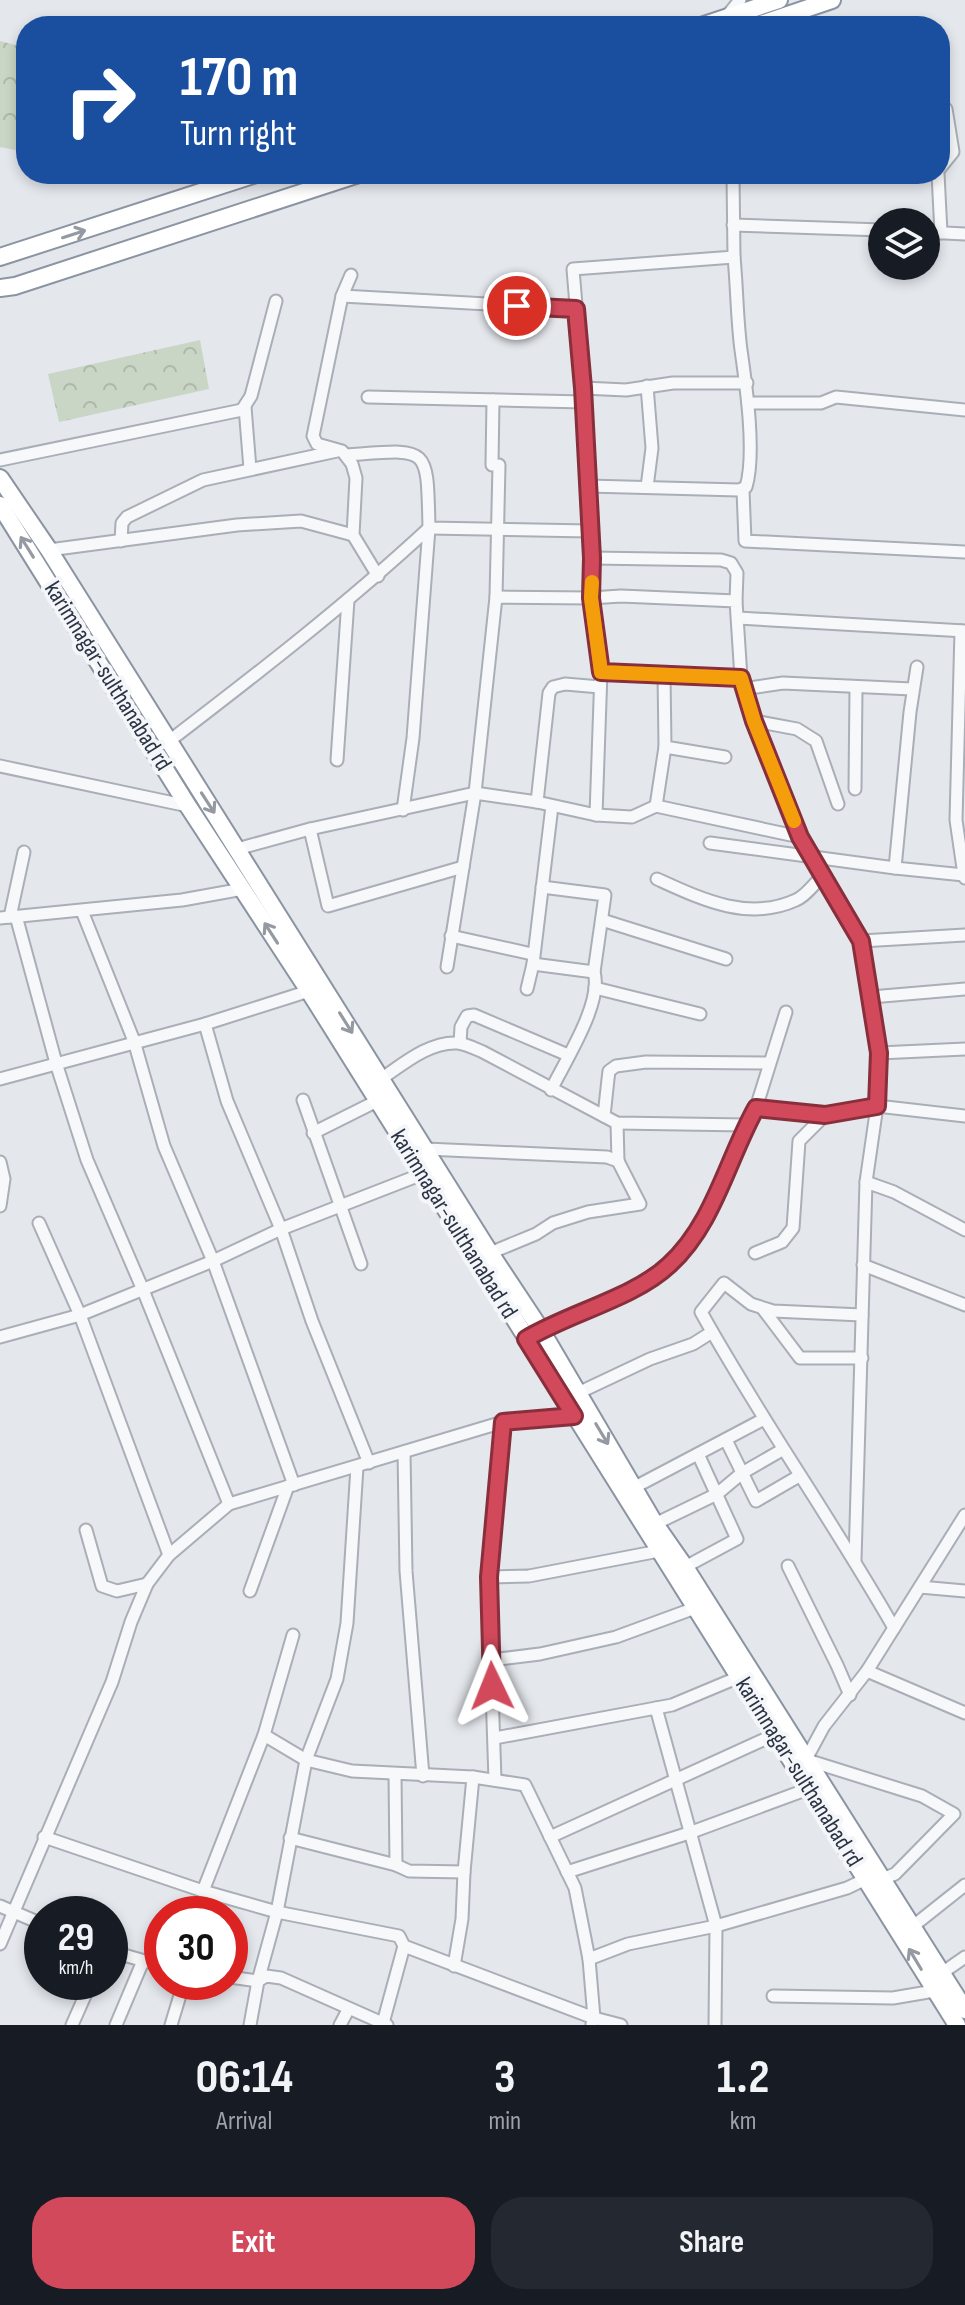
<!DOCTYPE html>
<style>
body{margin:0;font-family:"Sofia Sans Condensed",sans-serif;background:#242831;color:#f1f3f6;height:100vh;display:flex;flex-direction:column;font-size:30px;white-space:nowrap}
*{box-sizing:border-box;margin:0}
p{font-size:26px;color:#9ea1a6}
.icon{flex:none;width:44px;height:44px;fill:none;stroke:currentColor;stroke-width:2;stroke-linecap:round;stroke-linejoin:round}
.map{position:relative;height:2025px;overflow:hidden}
.sheet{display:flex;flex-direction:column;background:#171b24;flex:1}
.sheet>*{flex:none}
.hud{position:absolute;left:16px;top:16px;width:934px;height:168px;border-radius:32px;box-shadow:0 4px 12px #0003;background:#1a4fa0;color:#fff;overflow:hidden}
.controls{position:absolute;left:868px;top:208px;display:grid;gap:16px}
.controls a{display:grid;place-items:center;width:72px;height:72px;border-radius:50%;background:#171b24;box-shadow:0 4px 12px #0003;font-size:40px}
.speed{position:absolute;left:24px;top:1896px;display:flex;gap:16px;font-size:40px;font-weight:700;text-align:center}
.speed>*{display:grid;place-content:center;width:104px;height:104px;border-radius:50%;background:#171b24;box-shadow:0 4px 12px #0003;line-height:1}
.speed small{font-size:20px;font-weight:400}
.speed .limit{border:12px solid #d22;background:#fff;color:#111}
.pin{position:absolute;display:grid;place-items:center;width:68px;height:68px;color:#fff;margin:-34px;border:4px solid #fff;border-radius:50%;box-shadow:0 2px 8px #0007}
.me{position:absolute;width:88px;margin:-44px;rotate:358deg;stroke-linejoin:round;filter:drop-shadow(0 0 6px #0008)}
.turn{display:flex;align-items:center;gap:28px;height:168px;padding:0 32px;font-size:36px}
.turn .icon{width:104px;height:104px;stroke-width:2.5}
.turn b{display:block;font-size:56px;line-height:68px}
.eta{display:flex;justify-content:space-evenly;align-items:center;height:136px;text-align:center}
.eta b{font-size:48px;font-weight:700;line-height:56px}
.button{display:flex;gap:16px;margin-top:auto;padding:16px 32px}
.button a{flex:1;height:92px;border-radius:32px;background:#d1495b;color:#fff;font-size:32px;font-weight:700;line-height:92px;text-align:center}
.button a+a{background:#242831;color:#f1f3f6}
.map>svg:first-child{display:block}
.forest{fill:url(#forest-crowns)}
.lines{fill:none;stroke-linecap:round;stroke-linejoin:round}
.minor-casing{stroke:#a9aeb7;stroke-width:15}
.highway-casing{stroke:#8b94a3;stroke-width:20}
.minor{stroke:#f7f8fa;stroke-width:11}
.highway{stroke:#fff;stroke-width:16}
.oneway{stroke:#959aa2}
.route-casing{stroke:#882f3b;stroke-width:20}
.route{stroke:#d1495b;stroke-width:14}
.slow{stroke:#f59e0b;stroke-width:14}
.labels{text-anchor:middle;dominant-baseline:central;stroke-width:8;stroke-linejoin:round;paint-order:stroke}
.street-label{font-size:24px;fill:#2b3445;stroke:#f4f6f9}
</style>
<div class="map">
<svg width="965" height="2025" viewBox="0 0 965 2025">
<defs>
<pattern id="forest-crowns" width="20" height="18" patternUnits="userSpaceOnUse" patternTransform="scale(2)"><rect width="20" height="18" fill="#c9d6c5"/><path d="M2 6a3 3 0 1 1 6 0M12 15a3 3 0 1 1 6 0" fill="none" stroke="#adb8ab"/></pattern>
</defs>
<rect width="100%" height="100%" fill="#e4e7ec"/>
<!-- forest -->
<g class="forest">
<path d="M0 41 26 48V152L0 147Z"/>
<path d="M200 340 209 389 59 422 48 374Z"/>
</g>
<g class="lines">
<defs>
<g id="minor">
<path d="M727 16 740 0"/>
<path d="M940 168 953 152 946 109"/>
<path d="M938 174 941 233"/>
<path d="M733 225 882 230"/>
<path d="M926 232 965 234"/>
<path d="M351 275 342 296 313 436 317 444 342 451 352 464 356 478 353 535 378 576"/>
<path d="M342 296 576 309"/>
<path d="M647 386 652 448 647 487"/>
<path d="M583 388 626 390 673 383H747"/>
<path d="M368 397 584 402"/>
<path d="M748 403H821L836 397 965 410"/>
<path d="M245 407 250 469"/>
<path d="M347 455C430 449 427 444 429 528L590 531"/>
<path d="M0 460 242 410 251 396 276 301"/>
<path d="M492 465 493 400"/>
<path d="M588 486 739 490 746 487C756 454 746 385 741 350 737 320 737 288 734 257"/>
<path d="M743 490 745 541 965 552"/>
<path d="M121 541 122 523 127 517 203 480 337 451"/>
<path d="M49 550 237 525 301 521 353 535"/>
<path d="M592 558 721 560 731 563 737 573 736 601"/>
<path d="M496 597 499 465"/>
<path d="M738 618 965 631"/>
<path d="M961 631 956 820 964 875"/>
<path d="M664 674 601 672 591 598 592 558 584 402 573 269 734 257 733 174"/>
<path d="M743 689 783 683 912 689"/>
<path d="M754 721 797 729 816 741 838 804"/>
<path d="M168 742C258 673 346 605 429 528L413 738 403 810"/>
<path d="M725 757 665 747 664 674 741 678"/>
<path d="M337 760 348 600"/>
<path d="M0 766 188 806"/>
<path d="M855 789 856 688"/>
<path d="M537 802 549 693 553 687 565 684 600 687"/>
<path d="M656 806 800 837"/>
<path d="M596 815 632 817 656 806 665 747"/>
<path d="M310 829 328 906 463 867"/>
<path d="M710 843 895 868 964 875 965 878"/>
<path d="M237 849 310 829 475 793 496 597 591 598 621 596 736 601 741 678 754 721 800 837 861 941 879 1053 877 1106 965 1116"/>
<path d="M895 868 910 712 917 667"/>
<path d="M657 879C701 899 748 922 796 900 806 896 815 883 823 875"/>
<path d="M82 911 134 1041 164 1146 213 1261 294 1485"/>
<path d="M16 916 56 1063 87 1160 143 1290 229 1504"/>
<path d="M10 917 24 852"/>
<path d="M0 918 182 900 243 889"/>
<path d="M602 920 726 959"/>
<path d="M451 936 532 954"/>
<path d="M861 941 965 935"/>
<path d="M533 964 594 972 605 895 542 887"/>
<path d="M447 967 475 793 537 802 596 815 601 672"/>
<path d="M595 988 700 1014"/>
<path d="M527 989 533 964 552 806"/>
<path d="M871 997 965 989"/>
<path d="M205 1024 227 1101 281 1229 312 1321 369 1463"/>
<path d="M460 1043 461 1027 467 1016 474 1015 568 1055"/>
<path d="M879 1053 965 1049"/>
<path d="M0 1079 205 1024 309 991"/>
<path d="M381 1079C403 1064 430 1041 458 1043 466 1044 476 1049 483 1052L617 1123 746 1125"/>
<path d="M551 1090C565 1061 603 1003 594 972"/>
<path d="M303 1100 361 1264"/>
<path d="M756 1108 825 1115 877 1106 866 1182"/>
<path d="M604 1116 608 1079 609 1071 616 1066 646 1062 769 1063"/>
<path d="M617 1123 618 1161"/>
<path d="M313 1133 377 1101"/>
<path d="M426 1149 607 1157 618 1161 640 1204 588 1212 553 1223 536 1234 490 1253"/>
<path d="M0 1162 4 1179 0 1206"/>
<path d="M39 1223 80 1315 169 1555"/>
<path d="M755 1253 782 1242 793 1228 799 1141 825 1115"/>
<path d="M863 1265 965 1305"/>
<path d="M763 1309 800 1358H862"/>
<path d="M862 1315 773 1311 751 1304 724 1283 701 1312C761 1420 833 1521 894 1628"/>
<path d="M537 1332 632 1289 669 1266 704 1223 756 1108 786 1012"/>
<path d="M0 1337 80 1315 213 1261 281 1229 430 1171"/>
<path d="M578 1393 650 1359 693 1344 712 1332"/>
<path d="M726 1440 756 1501 799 1476"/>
<path d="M404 1452 406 1571 423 1776"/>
<path d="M635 1487 764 1419"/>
<path d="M655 1524 717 1494 742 1473 782 1450"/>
<path d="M86 1530 102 1586 117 1591 147 1584"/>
<path d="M855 1560 866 1182 894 1192 965 1230"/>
<path d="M788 1566 837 1665 850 1695"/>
<path d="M685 1567 737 1539 698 1454"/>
<path d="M489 1577 529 1576 659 1551"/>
<path d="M920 1587 965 1591"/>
<path d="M250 1591 288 1486"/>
<path d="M491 1660 489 1577 503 1422"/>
<path d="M867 1671 965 1713"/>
<path d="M656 1708 672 1705 739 1677"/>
<path d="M264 1735 306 1760 352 1771 473 1777 525 1785 575 1888 589 1959 594 2018 592 2024"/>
<path d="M495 1738 656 1708 716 1926 715 2025"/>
<path d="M807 1760 922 1796 954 1814 895 1874 882 1879"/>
<path d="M804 1763 824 1726 867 1671 965 1515"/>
<path d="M395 1774 396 1865 409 1871 464 1872 473 1777"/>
<path d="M495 1780 491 1660 540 1654 616 1637 695 1608"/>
<path d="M44 1837 203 1891 277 1912 399 1936 404 1946 594 2018 621 2025"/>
<path d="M550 1837 774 1735"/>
<path d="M290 1838 396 1865"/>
<path d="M567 1872 689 1833 808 1789"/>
<path d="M203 1891 264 1735 293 1635"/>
<path d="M0 1906 42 1924"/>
<path d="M912 1927 965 1885"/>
<path d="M0 1944 112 1682 131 1622 147 1584 169 1555 229 1504 503 1422 574 1416"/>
<path d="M110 1951 162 1966"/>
<path d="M589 1959 628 1944 716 1926 847 1888 866 1879"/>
<path d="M454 1966 462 1919 464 1872"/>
<path d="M942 1973 965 1957"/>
<path d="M230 1977 258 1981 266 1976 281 1978 387 2025"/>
<path d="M773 1996 893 1998 934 1991"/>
<path d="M383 2023 404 1946"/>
<path d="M72 2025 91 1982"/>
<path d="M116 2025 143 1961"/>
<path d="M171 2025 184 1982"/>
<path d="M250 2025 258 1981 277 1912 306 1760 337 1679 347 1623 357 1467"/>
<path d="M340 2025 348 2010"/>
</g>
<g id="highway">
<path d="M701 26 779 0"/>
<path d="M755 26 832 0"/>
<path d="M0 257 256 174"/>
<path d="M0 288 15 286 359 174"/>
<path d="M0 478 49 550 490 1253 541 1330 655 1524 685 1567 965 2010"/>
<path d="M0 505 188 806 309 991 957 2025"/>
</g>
</defs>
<!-- minor casing -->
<use href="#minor" class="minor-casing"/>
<!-- highway casing -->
<use href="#highway" class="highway-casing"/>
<!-- minor -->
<use href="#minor" class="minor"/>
<!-- highway -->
<use href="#highway" class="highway"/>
</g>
<!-- one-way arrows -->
<defs><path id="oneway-shaft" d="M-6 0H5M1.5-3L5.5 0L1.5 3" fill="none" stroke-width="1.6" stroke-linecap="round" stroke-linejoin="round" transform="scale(2)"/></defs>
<g class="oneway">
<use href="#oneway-shaft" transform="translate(74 234) rotate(-18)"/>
<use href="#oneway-shaft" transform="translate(27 547) rotate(-122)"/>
<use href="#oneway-shaft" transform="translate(208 803) rotate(57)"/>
<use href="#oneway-shaft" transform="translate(271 933) rotate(-123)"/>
<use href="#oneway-shaft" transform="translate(346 1023) rotate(58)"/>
<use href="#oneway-shaft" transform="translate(602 1434) rotate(59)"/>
<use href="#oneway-shaft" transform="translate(915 1959) rotate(-121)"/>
</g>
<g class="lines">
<defs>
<path id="route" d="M492 1686 489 1577 503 1422 574 1416 526 1339C569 1313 634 1298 669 1265 714 1224 727 1160 756 1108L825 1115 877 1106 879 1053 861 941 800 837 754 721 741 678 601 672 591 598 592 558 583 388 576 309 517 306"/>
</defs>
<!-- route casing -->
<use href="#route" class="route-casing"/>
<!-- route -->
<use href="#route" class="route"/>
<!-- slow -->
<path class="slow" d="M592 582 591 598 601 672 741 678 754 721 794 821"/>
</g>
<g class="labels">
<!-- street labels -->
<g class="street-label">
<text transform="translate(108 676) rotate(58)">karimnagar-sulthanabad rd</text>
<text transform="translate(454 1224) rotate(58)">karimnagar-sulthanabad rd</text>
<text transform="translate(799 1772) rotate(58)">karimnagar-sulthanabad rd</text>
</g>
</g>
</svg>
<div class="controls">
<a><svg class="icon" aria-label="layers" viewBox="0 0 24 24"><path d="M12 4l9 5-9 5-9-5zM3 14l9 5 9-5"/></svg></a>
</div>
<div class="speed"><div>29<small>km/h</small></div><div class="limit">30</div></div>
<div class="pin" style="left:517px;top:306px;background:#d93025"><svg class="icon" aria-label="arrive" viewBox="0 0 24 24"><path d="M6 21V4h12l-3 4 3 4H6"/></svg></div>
<svg class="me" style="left:492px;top:1686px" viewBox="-20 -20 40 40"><path d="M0-17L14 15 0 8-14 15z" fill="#d1495b" stroke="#fff" stroke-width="4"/></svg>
<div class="hud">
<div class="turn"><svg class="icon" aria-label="right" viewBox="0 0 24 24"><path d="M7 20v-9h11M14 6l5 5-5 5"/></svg><div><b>170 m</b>Turn right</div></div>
</div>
</div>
<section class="sheet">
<div class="eta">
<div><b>06:14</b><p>Arrival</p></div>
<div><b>3</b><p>min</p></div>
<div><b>1.2</b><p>km</p></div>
</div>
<div class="button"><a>Exit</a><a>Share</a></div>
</section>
